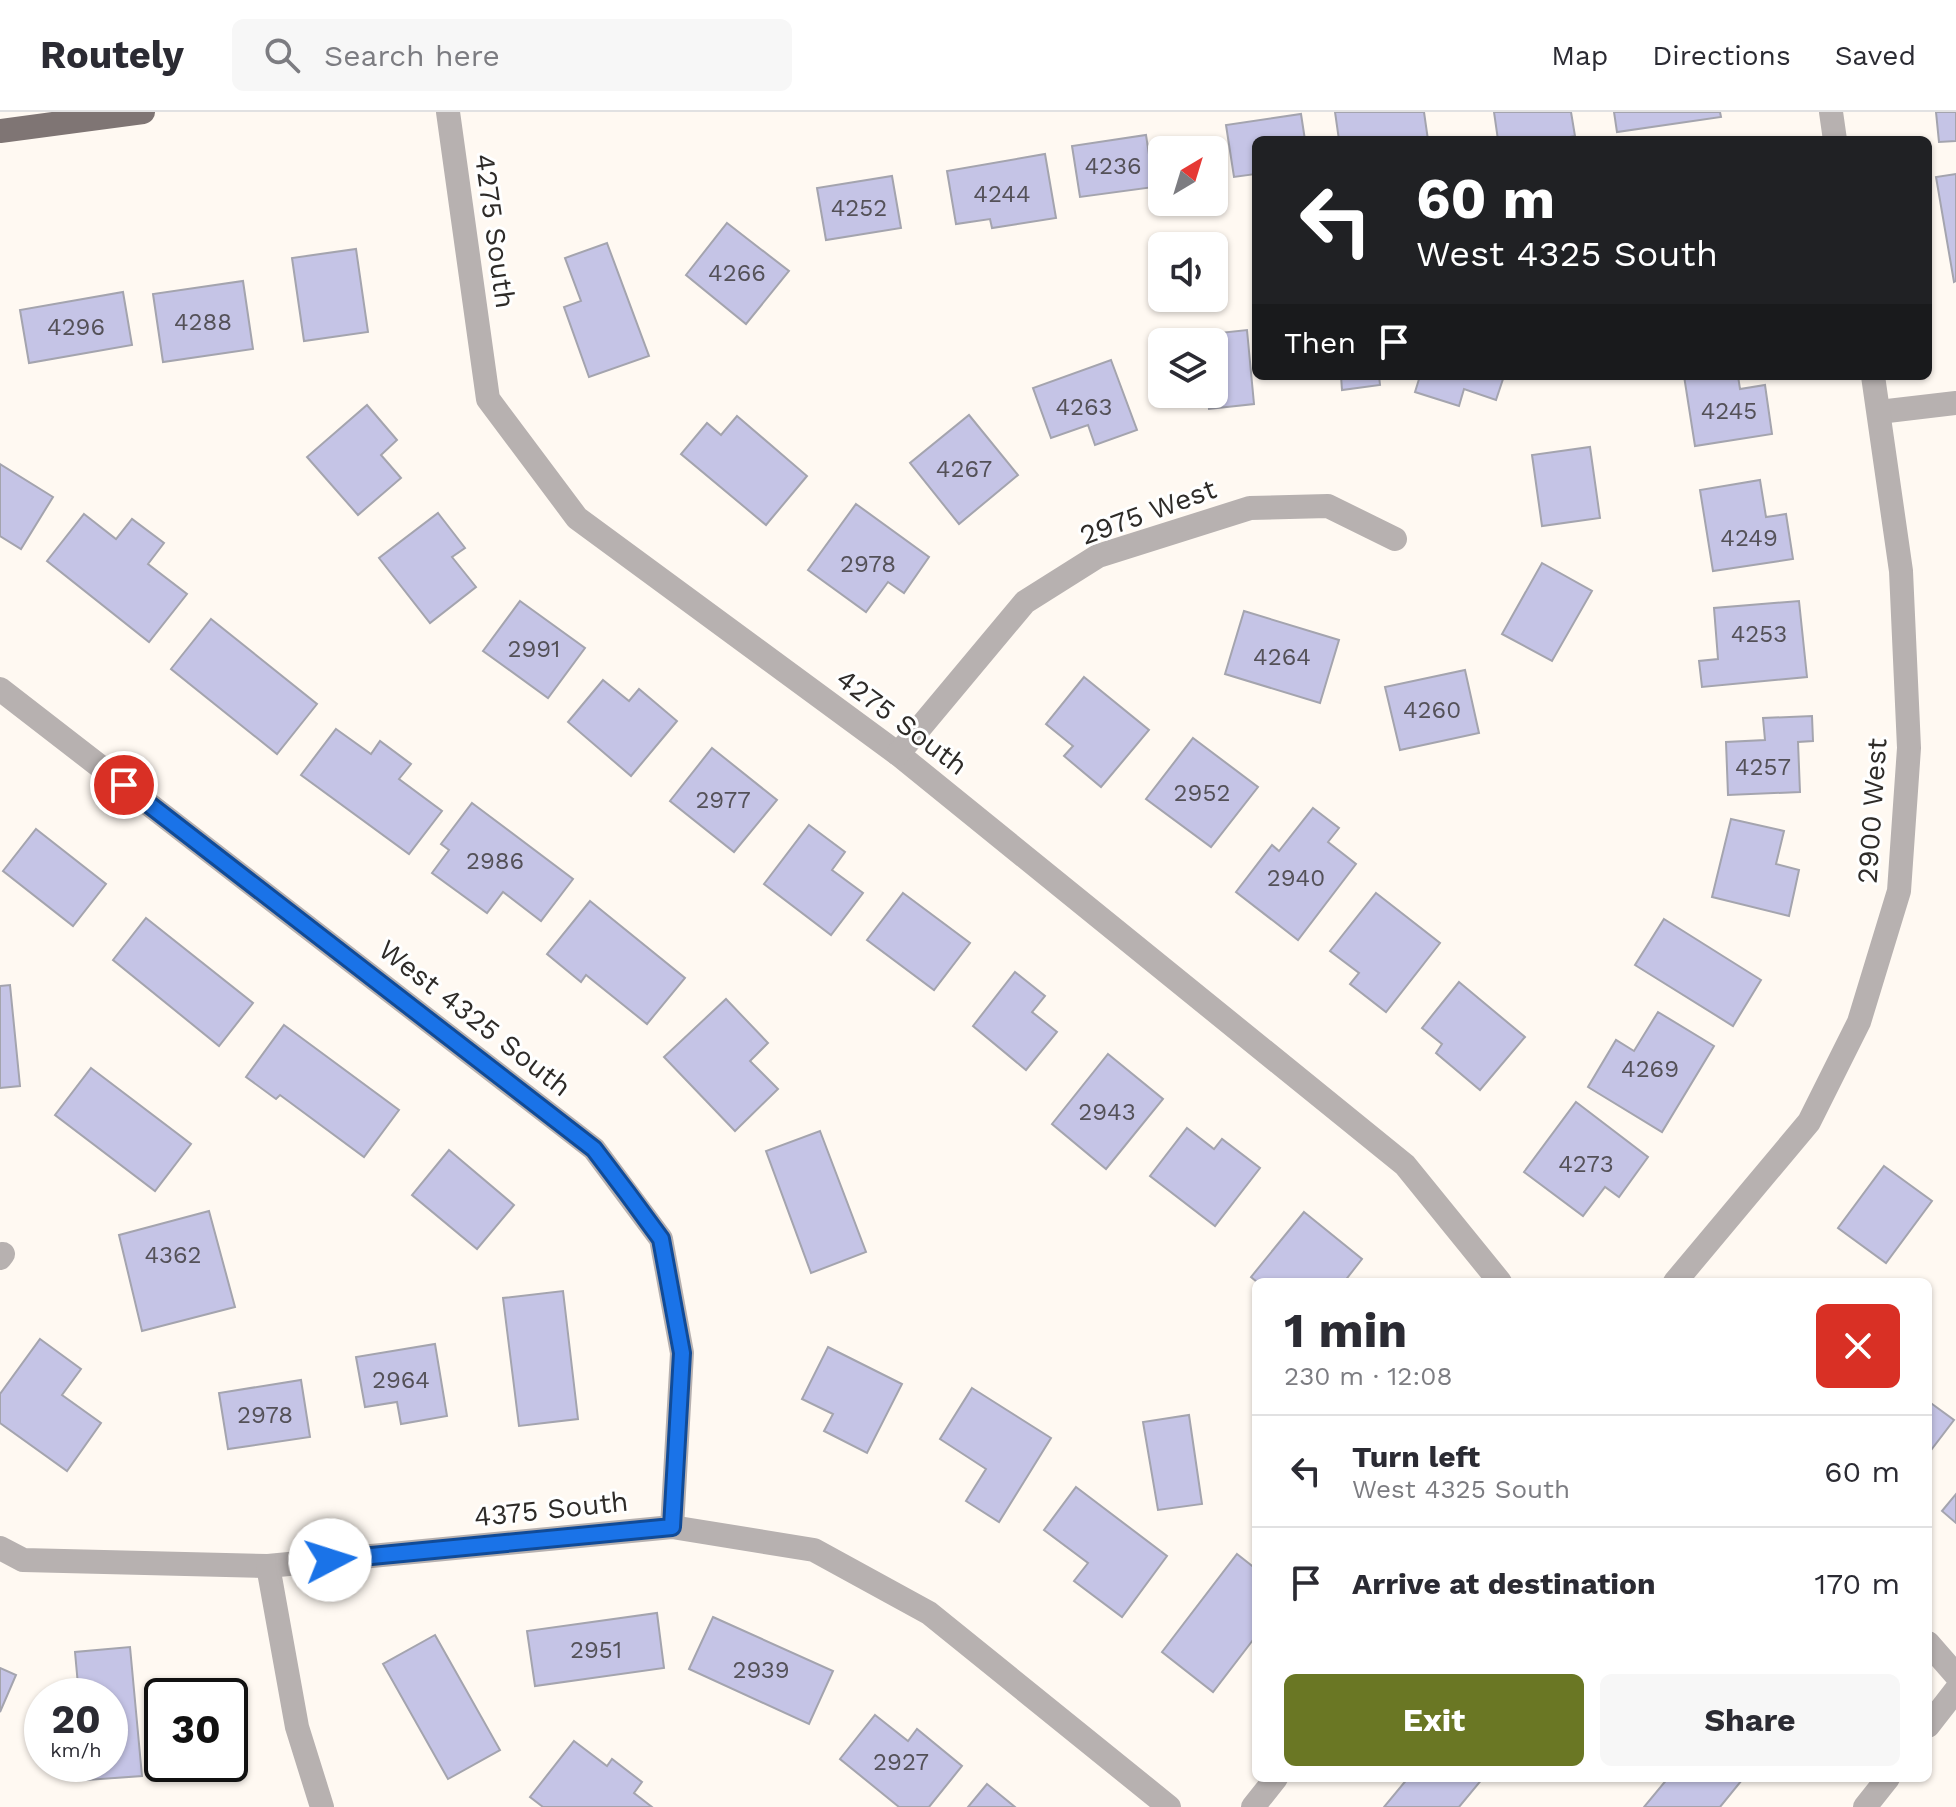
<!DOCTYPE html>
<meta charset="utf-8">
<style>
body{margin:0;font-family:"Work Sans",sans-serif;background:#f7f7f7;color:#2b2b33;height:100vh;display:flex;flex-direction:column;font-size:30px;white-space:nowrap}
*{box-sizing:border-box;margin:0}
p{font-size:26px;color:#7c7c81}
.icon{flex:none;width:44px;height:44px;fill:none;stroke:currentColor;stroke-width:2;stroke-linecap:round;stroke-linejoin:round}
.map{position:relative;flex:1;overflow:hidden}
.drawer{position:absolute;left:1252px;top:1166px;width:680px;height:504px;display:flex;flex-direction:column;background:#fff;border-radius:12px;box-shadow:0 2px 6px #0004}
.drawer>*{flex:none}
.hud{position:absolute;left:1252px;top:24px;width:680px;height:244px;border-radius:12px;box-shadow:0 2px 6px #0004;background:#202124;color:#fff;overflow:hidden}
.needle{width:52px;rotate:38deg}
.buttons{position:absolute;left:1148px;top:24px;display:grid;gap:16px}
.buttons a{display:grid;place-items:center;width:80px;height:80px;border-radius:12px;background:#fff;box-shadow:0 2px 6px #0004;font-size:40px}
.speed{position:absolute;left:24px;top:1566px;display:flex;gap:16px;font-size:40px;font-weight:700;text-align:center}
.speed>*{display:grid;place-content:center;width:104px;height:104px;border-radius:50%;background:#fff;box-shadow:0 2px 6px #0004;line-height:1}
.speed small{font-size:20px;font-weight:400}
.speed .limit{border:4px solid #111;border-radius:12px;background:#fff;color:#111}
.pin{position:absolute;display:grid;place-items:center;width:68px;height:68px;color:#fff;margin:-34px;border:4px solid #fff;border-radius:50%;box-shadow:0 2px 8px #0007}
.me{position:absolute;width:88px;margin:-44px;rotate:85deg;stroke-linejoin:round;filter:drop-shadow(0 0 6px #0008)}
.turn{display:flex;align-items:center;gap:28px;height:168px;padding:0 32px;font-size:36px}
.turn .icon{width:104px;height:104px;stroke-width:2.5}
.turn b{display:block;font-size:56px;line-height:68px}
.then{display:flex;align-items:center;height:76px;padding:0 32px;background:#0003;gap:16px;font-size:30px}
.round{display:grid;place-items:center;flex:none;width:84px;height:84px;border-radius:12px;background:#f7f7f7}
.head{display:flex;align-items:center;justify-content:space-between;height:136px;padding:0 32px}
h1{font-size:48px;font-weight:700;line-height:60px}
.button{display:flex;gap:16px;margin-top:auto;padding:16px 32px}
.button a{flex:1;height:92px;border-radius:12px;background:#6a7724;color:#fff;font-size:32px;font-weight:700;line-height:92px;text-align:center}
.button a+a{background:#f7f7f7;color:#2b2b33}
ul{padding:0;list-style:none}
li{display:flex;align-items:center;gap:24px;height:112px;padding:0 32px;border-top:2px solid #e1e1e2}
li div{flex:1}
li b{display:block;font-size:30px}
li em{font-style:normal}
header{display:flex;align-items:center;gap:48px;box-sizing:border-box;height:112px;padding:0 40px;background:#fff;border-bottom:2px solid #e1e1e2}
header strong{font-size:38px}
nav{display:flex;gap:44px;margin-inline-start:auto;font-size:28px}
.search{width:560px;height:72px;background:#f7f7f7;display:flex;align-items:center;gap:20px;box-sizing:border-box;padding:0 28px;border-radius:12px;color:#7c7c81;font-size:30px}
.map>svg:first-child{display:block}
.building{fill:#c5c4e6;stroke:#a4a4ae;stroke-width:2}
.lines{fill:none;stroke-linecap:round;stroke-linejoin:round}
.minor{stroke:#b7b1b0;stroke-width:24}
.tertiary{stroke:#b7b1b0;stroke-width:24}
.primary{stroke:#7f7574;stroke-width:24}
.route-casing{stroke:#114b97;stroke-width:20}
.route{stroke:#1a73e8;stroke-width:14}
.labels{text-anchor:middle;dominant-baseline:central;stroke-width:6;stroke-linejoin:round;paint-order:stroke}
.number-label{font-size:24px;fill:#545158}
.street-label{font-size:28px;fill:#2e2b28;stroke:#fff}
</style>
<header>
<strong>Routely</strong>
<div class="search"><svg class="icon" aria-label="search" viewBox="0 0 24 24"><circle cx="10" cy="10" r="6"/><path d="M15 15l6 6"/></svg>Search here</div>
<nav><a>Map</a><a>Directions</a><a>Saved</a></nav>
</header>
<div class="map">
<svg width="1956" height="1695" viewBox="0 0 1956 1695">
<rect width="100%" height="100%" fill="#fff9f2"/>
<!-- building -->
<g class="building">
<path d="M1335 0H1424L1428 28H1339Z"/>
<path d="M1494 0H1571L1575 24 1554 28H1498Z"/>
<path d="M1614 0H1720L1721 5 1617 20Z"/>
<path d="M1936 0H1956V29L1939 30Z"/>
<path d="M1301 2 1305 28H1256V62L1234 65 1226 13Z"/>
<path d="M1146 23 1154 75 1080 85 1072 34Z"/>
<path d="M1045 42 1056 106 992 116 990 107 956 112 947 59Z"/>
<path d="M1956 62V169L1954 170 1936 65Z"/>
<path d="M892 64 901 116 826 128 817 76Z"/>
<path d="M727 111 789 159 746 212 686 163Z"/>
<path d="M607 131 649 244 589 265 564 195 581 189 565 146Z"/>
<path d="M356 137 368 220 304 229 292 146Z"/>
<path d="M243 169 253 237 163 250 153 182Z"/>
<path d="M123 180 132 233 29 251 20 198Z"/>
<path d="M1247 218 1254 292 1209 297 1208 284 1171 288V282H1214V230H1165V227Z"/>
<path d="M1111 248 1137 318 1095 333 1088 313 1051 326 1033 276Z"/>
<path d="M1341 264H1379L1380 273 1342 278Z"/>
<path d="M1420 264H1504L1496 288 1464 277 1459 294 1415 280Z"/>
<path d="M1684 264H1738L1740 277 1765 273 1772 322 1695 334Z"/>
<path d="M367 293 397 328 381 343 401 366 358 403 307 345Z"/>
<path d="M969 303 1018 363 959 412 910 351Z"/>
<path d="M737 304 807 364 766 413 681 342 707 311 721 323Z"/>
<path d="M1590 335 1600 406 1542 414 1532 343Z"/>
<path d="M0 352 53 385 21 437 0 424Z"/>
<path d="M1760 368 1766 405 1786 402 1793 447 1713 459 1700 378Z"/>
<path d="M856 392 929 445 904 481 888 470 866 500 808 458Z"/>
<path d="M438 401 465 436 452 445 476 475 430 511 379 446Z"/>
<path d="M84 402 116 427 132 407 164 431 148 452 187 482 149 530 47 449Z"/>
<path d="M1542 451 1592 479 1552 549 1502 522Z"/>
<path d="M520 489 585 536 548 586 483 539Z"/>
<path d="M1799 489 1807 565 1702 575 1699 549 1718 547 1714 496Z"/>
<path d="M1244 499 1339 528 1320 591 1225 562Z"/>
<path d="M211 507 317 592 277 642 171 557Z"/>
<path d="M1465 558 1479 621 1400 638 1385 575Z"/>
<path d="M1084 565 1149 618 1101 675 1064 644 1073 634 1046 612Z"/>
<path d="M603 568 629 589 639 577 677 609 631 664 568 610Z"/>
<path d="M1812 604 1813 629 1798 630 1800 680 1728 683 1726 630 1765 628 1763 606Z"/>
<path d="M336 617 371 642 380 629 411 652 399 667 442 699 409 742 301 663Z"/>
<path d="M1193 626 1258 675 1211 735 1146 687Z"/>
<path d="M712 636 777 688 734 740 670 689Z"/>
<path d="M472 691 573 767 541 809 503 780 487 801 432 761 449 738 441 732Z"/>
<path d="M1313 696 1339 716 1328 730 1356 752 1298 828 1236 780 1272 733 1279 739Z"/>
<path d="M1731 707 1784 719 1776 752 1799 758 1789 804 1712 785Z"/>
<path d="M809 713 845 740 832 758 863 781 831 823 764 772Z"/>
<path d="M36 717 106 772 73 814 3 759Z"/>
<path d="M903 781 970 831 934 878 867 828Z"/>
<path d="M1376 781 1440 831 1386 900 1350 872 1359 861 1330 839Z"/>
<path d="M590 789 685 866 647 912 586 863 581 870 547 842Z"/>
<path d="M146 806 253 891 219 934 113 848Z"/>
<path d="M1664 807 1761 868 1733 914 1635 853Z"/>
<path d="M1015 860 1045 884 1032 900 1057 920 1026 958 973 914Z"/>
<path d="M1459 870 1525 925 1480 978 1436 941 1442 932 1422 916Z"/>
<path d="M10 873 20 974 0 976V874Z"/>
<path d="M726 887 768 931 750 949 778 977 735 1019 664 945Z"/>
<path d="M1658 900 1714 934 1662 1020 1588 975 1616 928 1634 939Z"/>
<path d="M284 913 399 998 364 1045 280 983 276 987 246 965Z"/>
<path d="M1108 942 1163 987 1106 1057 1052 1012Z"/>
<path d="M91 956 191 1032 155 1079 55 1003Z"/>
<path d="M1576 990 1648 1045 1619 1085 1605 1075 1583 1104 1524 1060Z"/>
<path d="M1187 1016 1214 1037 1222 1027 1260 1056 1215 1114 1150 1064Z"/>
<path d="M820 1019 866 1140 811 1161 766 1039Z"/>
<path d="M449 1038 514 1093 477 1137 412 1083Z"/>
<path d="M1884 1054 1932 1089 1886 1151 1838 1116Z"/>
<path d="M209 1099 235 1195 142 1219 119 1123Z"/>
<path d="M1304 1100 1362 1147 1344 1170H1257L1251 1165Z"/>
<path d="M563 1179 578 1307 519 1314 503 1186Z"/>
<path d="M40 1227 81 1257 62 1283 101 1311 67 1359 0 1311V1282Z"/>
<path d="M435 1232 447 1304 401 1312 397 1290 365 1295 356 1245Z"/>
<path d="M828 1235 902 1272 867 1341 824 1319 833 1302 802 1287Z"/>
<path d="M301 1268 310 1325 228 1337 219 1281Z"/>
<path d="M972 1276 1051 1326 999 1410 966 1389 986 1357 940 1327Z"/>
<path d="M1928 1289 1954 1308 1928 1342Z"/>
<path d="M1189 1303 1202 1392 1158 1398 1143 1310Z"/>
<path d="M1076 1375 1167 1444 1122 1505 1074 1469 1088 1451 1044 1418Z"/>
<path d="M1956 1382V1411L1942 1399Z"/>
<path d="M1237 1442 1256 1457V1524L1213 1580 1162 1540Z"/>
<path d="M657 1501 664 1556 535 1574 527 1519Z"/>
<path d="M713 1505 833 1559 809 1612 689 1557Z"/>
<path d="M435 1523 500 1638 448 1667 383 1552Z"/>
<path d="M130 1535 142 1664 87 1668 85 1652H110V1584H79L75 1540Z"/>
<path d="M0 1556 16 1563 0 1600Z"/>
<path d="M875 1603 908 1629 917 1617 962 1654 929 1695H899L840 1647Z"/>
<path d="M574 1629 607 1654 612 1647 642 1670 634 1681 652 1695H543L530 1685Z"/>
<path d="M1408 1666H1483L1459 1695H1384Z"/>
<path d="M1668 1666H1739L1742 1668 1720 1695H1644Z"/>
<path d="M987 1672 1015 1695H968Z"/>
</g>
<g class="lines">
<!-- minor -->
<g class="minor">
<path d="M448 0 488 287 577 406 898 642 1405 1053 1500 1170"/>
<path d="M1879 300 1956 291"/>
<path d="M0 577 594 1037 661 1127 682 1241 672 1415"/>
<path d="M898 642 1025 490 1098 444 1250 396 1328 394 1395 427"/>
<path d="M0 1146 3 1142"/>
<path d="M0 1436 23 1448 268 1454 672 1415 814 1438 929 1501 1169 1695"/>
<path d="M268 1454 297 1615 322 1695"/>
<path d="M1928 1531 1956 1563"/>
<path d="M1928 1614 1956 1578"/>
<path d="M1865 1695 1888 1666"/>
</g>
<!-- tertiary -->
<g class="tertiary">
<path d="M1831 0 1835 28"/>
<path d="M1675 1170 1809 1010 1859 910 1899 779 1909 636 1901 459 1873 264"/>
<path d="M1253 1695 1276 1666"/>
</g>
<!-- primary -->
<path class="primary" d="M0 19 143 0"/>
</g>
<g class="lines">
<defs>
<path id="route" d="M124 673 594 1037 628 1082 661 1127 682 1241 672 1415 330 1448"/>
</defs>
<!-- route casing -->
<use href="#route" class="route-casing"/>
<!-- route -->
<use href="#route" class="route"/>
</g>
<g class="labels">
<!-- number labels -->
<g class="number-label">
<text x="1113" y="54">4236</text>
<text x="1002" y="82">4244</text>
<text x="859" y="96">4252</text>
<text x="737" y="161">4266</text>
<text x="203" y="210">4288</text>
<text x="76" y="215">4296</text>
<text x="1084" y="295">4263</text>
<text x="1729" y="299">4245</text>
<text x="964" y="357">4267</text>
<text x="1749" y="426">4249</text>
<text x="868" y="452">2978</text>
<text x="1759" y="522">4253</text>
<text x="534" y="537">2991</text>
<text x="1282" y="545">4264</text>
<text x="1432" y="598">4260</text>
<text x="1763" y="655">4257</text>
<text x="1202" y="681">2952</text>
<text x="723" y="688">2977</text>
<text x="495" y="749">2986</text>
<text x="1296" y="766">2940</text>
<text x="1650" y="957">4269</text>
<text x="1107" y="1000">2943</text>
<text x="1586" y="1052">4273</text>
<text x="173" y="1143">4362</text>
<text x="401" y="1268">2964</text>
<text x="265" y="1303">2978</text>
<text x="596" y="1538">2951</text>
<text x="761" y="1558">2939</text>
<text x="901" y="1650">2927</text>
</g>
<!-- street labels -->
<g class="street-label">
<text transform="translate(495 119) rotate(82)">4275 South</text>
<text transform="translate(1148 400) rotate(-20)">2975 West</text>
<text transform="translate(902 610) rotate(37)">4275 South</text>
<text transform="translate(1872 699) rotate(-86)">2900 West</text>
<text transform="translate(475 906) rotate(38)">West 4325 South</text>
<text transform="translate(551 1397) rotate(-6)">4375 South</text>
</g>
</g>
</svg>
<div class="buttons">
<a><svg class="needle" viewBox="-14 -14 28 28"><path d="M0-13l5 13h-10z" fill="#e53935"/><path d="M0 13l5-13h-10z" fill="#7c7c81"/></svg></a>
<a><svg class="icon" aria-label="sound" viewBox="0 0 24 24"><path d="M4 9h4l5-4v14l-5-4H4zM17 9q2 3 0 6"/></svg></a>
<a><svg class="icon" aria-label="layers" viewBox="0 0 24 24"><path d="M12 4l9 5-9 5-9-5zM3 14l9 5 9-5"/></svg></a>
</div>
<div class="speed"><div>20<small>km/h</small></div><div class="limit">30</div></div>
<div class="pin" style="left:124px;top:673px;background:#d93025"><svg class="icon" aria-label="arrive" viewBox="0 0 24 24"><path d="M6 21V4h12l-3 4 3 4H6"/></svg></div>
<svg class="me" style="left:330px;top:1448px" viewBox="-20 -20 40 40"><circle r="19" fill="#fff"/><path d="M0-13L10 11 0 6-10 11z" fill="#1a73e8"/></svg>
<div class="hud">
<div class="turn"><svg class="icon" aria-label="left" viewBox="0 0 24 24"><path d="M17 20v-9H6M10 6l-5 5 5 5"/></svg><div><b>60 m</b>West 4325 South</div></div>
<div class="then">Then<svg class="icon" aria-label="arrive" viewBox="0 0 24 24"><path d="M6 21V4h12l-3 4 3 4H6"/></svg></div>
</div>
<section class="drawer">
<div class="head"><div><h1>1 min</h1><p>230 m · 12:08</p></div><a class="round" style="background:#d93025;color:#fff"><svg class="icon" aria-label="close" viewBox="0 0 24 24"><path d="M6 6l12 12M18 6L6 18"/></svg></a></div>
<ul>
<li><svg class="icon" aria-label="left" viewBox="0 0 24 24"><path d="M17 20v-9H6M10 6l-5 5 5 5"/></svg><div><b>Turn left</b><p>West 4325 South</p></div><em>60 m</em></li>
<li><svg class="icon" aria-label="arrive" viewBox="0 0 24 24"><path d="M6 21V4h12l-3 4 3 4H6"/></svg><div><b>Arrive at destination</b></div><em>170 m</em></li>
</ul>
<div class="button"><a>Exit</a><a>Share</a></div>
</section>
</div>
